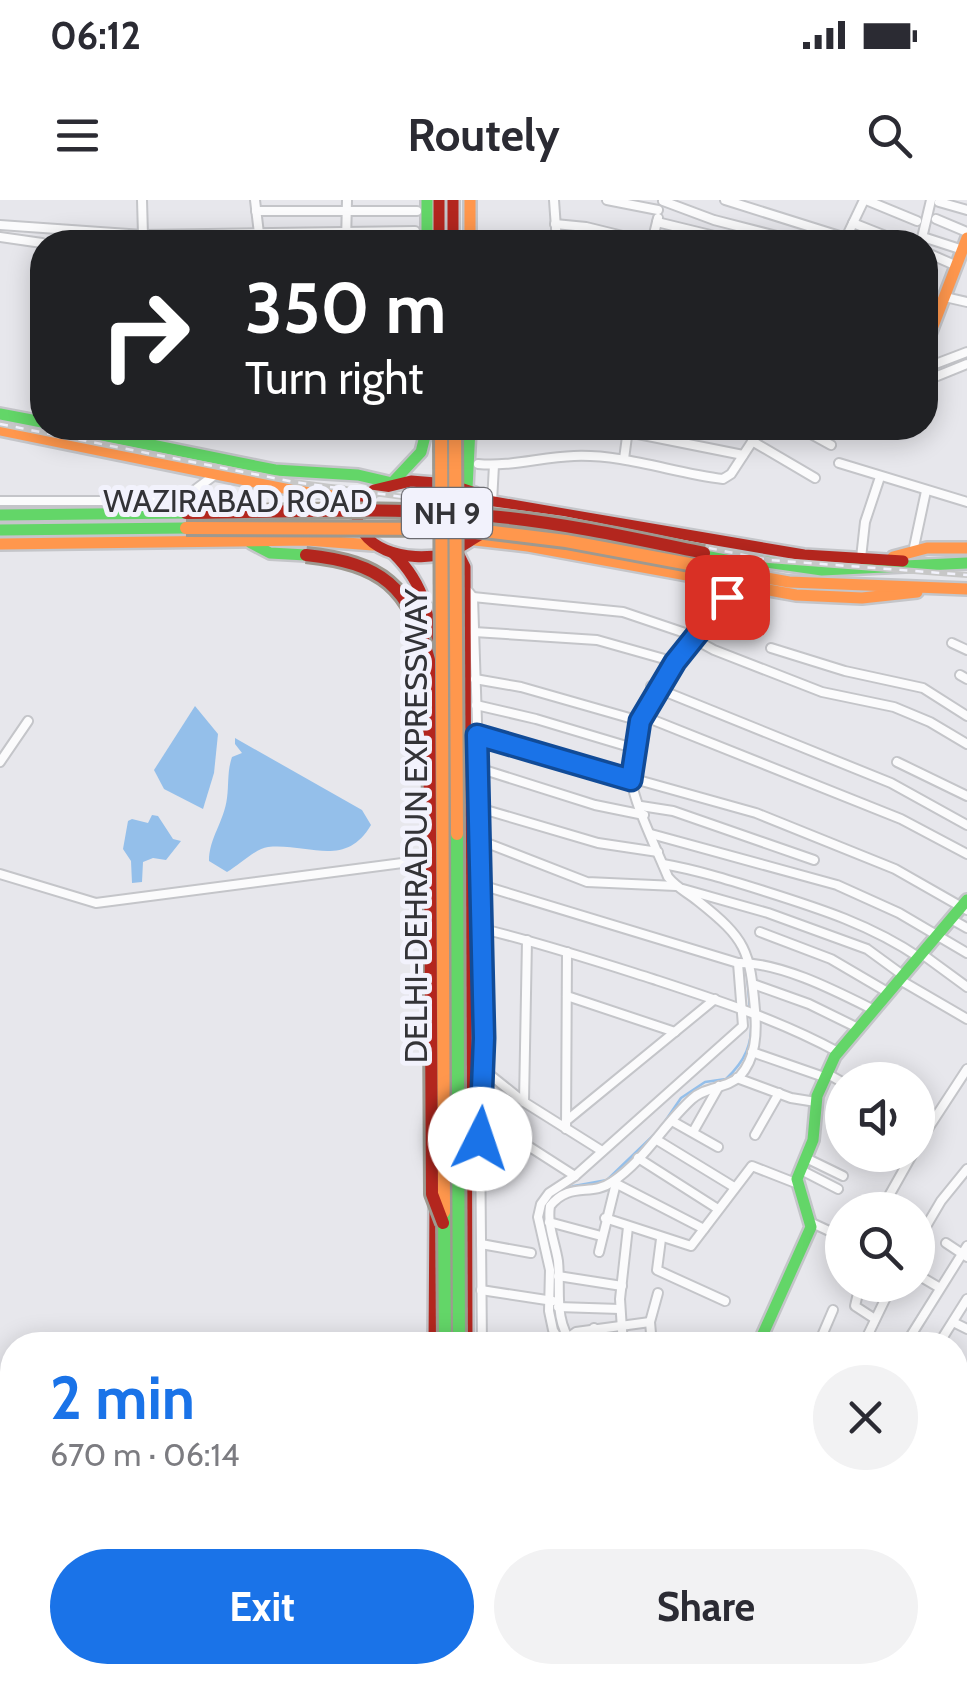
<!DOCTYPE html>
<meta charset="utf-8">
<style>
body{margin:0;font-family:Cabin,sans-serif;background:#f2f2f3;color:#2b2b33;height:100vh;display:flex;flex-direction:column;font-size:38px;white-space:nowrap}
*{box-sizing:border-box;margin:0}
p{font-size:32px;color:#7c7c81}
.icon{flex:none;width:55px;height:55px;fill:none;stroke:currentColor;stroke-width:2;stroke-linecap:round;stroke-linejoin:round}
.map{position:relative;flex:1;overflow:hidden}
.drawer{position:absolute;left:0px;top:1132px;width:968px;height:352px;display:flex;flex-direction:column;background:#fff;border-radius:40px 40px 0 0;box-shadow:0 5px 25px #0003}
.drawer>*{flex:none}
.top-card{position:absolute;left:30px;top:30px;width:908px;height:210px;border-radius:40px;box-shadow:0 5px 25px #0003;background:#202124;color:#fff;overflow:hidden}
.tools{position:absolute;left:825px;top:862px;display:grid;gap:20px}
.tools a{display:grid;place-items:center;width:110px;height:110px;border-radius:50%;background:#fff;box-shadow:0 5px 25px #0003;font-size:50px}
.pin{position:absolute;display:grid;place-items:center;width:85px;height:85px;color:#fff;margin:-42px;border-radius:20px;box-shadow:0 5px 15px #0006}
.me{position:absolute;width:110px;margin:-55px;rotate:4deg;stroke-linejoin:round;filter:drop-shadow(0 0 8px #0008)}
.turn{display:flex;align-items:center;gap:35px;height:210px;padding:0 50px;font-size:45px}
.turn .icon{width:130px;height:130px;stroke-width:2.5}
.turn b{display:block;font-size:70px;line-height:85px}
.round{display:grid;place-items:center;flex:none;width:105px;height:105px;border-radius:52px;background:#f2f2f3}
.headline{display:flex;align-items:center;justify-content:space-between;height:170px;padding:0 50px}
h1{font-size:60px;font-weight:800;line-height:75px;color:#1a73e8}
.button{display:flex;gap:20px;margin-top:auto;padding:20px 50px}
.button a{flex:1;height:115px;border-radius:60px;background:#1a73e8;color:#fff;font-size:40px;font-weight:800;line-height:115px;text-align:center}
.button a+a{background:#f2f2f3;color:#2b2b33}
.status{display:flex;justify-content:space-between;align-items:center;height:70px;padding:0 50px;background:#fff;direction:ltr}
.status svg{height:28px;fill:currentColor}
header{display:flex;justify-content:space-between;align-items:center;height:130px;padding:0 50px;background:#fff;font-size:45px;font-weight:800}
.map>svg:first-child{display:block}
.water{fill:#94bfea}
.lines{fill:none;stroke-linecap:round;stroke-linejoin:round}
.stream{stroke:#94bfea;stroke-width:2.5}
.street-casing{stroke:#c4c5c9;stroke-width:12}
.fast-casing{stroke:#c4c5c9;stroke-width:16}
.slow-casing{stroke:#c4c5c9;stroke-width:16}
.jam-casing{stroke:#c4c5c9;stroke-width:16}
.street{stroke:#fbfbfc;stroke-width:8}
.fast{stroke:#63d668;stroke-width:11}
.slow{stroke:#ff974d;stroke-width:11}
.jam{stroke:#b3261e;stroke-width:11}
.rail-casing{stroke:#c7c7c7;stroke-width:6}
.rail{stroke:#f2f2fc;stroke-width:2.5;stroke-dasharray:8;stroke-linecap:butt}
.fast-bridge-casing{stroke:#9e9990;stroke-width:18;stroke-linecap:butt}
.slow-bridge-casing{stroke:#9e9990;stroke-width:18;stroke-linecap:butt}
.jam-bridge-casing{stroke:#9e9990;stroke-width:18;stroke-linecap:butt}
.fast-bridge{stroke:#63d668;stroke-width:12}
.slow-bridge{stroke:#ff974d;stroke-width:12}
.jam-bridge{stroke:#b3261e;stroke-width:12}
.route-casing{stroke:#114b97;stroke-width:25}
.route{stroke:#1a73e8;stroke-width:18}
.labels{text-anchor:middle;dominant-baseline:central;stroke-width:10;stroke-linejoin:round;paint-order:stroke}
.shield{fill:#f2f2fc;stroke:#6c6c72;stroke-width:2.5}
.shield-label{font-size:30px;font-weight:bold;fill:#333337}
.street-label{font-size:32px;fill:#333337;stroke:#f2f2fc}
</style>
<div class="status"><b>06:12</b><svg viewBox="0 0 49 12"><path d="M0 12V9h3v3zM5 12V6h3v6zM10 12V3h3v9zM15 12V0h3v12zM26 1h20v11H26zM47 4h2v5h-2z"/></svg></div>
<header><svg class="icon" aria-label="menu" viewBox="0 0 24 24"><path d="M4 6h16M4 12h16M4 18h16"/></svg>Routely<svg class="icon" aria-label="search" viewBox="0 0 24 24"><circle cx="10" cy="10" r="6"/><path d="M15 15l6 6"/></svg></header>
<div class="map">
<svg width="967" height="1483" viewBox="0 0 967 1483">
<rect width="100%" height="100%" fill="#e7e7ec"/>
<!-- water -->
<g class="water">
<path d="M195 506 218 534 214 573 203 609 164 589 154 570Z"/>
<path d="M235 538 362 610 371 625C345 669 309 643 268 647 255 649 239 665 227 672L209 661C209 638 224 622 227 598 229 583 227 572 232 557L242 553 235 544Z"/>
<path d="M152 615 158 616 173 639 181 641 166 660 153 658 143 662 142 682 132 683 131 661 123 649 128 621 132 619 148 623Z"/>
</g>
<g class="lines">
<!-- stream -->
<g class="stream">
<path d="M945 169 967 159"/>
<path d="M693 431 725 389"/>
<path d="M670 458 688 437"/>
<path d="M654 483 665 464"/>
<path d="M631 543 651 490"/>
<path d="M628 573 629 551"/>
<path d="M747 773 750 810"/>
<path d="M553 1096 554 1061 544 1017 552 996 574 986 607 980 659 930 681 898 705 882 726 879C745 861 753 844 751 818"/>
<path d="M553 1104 556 1122 568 1145"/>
<path d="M599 1483 600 1474"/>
</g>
<defs>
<g id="street">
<path d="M142 0 143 35"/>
<path d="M255 0 260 42"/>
<path d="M554 0 557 42"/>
<path d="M607 0 658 10"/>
<path d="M725 0 846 38"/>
<path d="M866 0 917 21"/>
<path d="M663 1 714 20 800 42"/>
<path d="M939 2 967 10"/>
<path d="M256 11H417"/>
<path d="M936 19 967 32"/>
<path d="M657 22 739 42"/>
<path d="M853 23 901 42"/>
<path d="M555 24 586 27 647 42"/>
<path d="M0 25 143 35 415 31"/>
<path d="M0 37 42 43"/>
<path d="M926 38 963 50"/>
<path d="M346 42 347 0"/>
<path d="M652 42 658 18"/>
<path d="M844 42 864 0"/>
<path d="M921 42 931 0"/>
<path d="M925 52 957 66"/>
<path d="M945 97 967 102"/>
<path d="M925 98 943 104"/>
<path d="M925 168 967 152"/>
<path d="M925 181 967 164"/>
<path d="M566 228V233"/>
<path d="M717 228 724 230"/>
<path d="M800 228 831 245"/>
<path d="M628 232 743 255"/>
<path d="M752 241 815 278"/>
<path d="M624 259 628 229"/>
<path d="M839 263 967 302"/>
<path d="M478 264C510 267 542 257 574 256 625 254 673 273 723 279L731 274 761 228"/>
<path d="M0 301H169L192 292 216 274"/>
<path d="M492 302 494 265"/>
<path d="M913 352 926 291"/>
<path d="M861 358 865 322 880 277"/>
<path d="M468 391 473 397 484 741V870L480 933 482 1145"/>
<path d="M473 397 623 412 694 436"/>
<path d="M474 432 597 440 675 462"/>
<path d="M692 438 714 450 822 492 894 507 930 522 967 544"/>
<path d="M952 443 967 450"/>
<path d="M771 448 845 471 923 488 967 516"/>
<path d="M960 475 967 479"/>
<path d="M475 479 521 487 640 521"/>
<path d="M651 486 891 583 967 625"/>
<path d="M476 505 536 519 633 548"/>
<path d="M643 516 901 619 967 654"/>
<path d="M477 535 756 613 895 669 967 710"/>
<path d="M0 562 28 521"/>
<path d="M897 562 967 596"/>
<path d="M478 568 595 605 644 615"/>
<path d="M641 606 673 611 814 660"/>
<path d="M479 608 598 643 658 652"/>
<path d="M651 634 837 685 899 713 967 753"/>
<path d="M479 640 587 682 676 686"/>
<path d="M663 664C697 670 729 680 761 690 818 708 870 724 920 758"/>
<path d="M0 674 96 703 433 659"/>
<path d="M481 685 738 763C780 762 836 791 874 810"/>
<path d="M683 689 768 713 867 749 904 776"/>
<path d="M951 719 967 728"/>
<path d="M483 729C541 743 596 761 653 779 717 800 779 820 838 852"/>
<path d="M760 732 831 759 889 793"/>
<path d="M922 754 967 787"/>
<path d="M900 780 967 819"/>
<path d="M753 784 809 804 858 828"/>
<path d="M567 796 675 832"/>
<path d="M752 852 824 877"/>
<path d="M484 870 524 902 602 951"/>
<path d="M826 873 842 882"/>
<path d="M737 878 791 898 816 902"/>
<path d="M524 902 527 740"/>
<path d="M566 921 715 799"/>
<path d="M672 921 718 947"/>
<path d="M566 929 567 752"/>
<path d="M693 932 719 886"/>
<path d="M480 933 522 942 575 976"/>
<path d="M755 935 779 893"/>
<path d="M657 940 734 987"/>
<path d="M918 944 967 869"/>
<path d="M638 958 718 1009"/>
<path d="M806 958 843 976"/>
<path d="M801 970 838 989"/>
<path d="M613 982 704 1029"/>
<path d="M881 1010 912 955"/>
<path d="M605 1018 691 1046 752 966 798 984"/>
<path d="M549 1022 601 1036"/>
<path d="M812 1023 842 1037"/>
<path d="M661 1039 657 1070 725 1101"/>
<path d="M918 1040 941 1001 967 969"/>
<path d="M946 1043 967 1057"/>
<path d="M481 1044 531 1053"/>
<path d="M599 1052 616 983"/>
<path d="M918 1075 940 1088"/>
<path d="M558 1076 622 1086"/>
<path d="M860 1085 855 1106 875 1119"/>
<path d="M481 1090 553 1101"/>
<path d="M558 1107 620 1109"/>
<path d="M953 1122 967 1129"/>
<path d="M594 1128 596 1145"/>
<path d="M482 1138 549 1144 561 1143 576 1132 650 1122"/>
<path d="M562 1145 553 1130 549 1111 550 1070 538 1017 541 1004 549 993 575 976 743 826 738 763"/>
<path d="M573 1145C553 1119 561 1091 558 1061 555 1042 547 1026 550 1006 570 981 591 997 612 982 645 960 664 924 692 899 706 886 727 889 740 876 756 858 757 833 755 810 750 750 746 739 698 701 687 692 677 688 668 677 658 652 632 600 631 576 628 510 686 444 727 397"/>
<path d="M623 1145 620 1099 628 1027"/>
<path d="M652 1145 650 1122 658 1093"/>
<path d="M818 1145 833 1110"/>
<path d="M863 1145 892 1085"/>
<path d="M905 1145 967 1046"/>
<path d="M938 1145 967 1099"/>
<path d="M955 1228 967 1201"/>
<path d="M955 1262 967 1267"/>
<path d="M955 1329 967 1281"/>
<path d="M955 1346 965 1358 955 1386"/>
<path d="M955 1471 967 1475"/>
<path d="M487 1472V1483"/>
<path d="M827 1472 834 1483"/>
<path d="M861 1472 862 1483"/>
<path d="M550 1483 552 1472"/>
<path d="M577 1483 579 1472"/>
<path d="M594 1483 596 1472"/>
<path d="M633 1483 634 1472"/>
<path d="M662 1483V1472"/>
<path d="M682 1483 685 1472"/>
<path d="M705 1483 708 1472"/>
<path d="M749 1483 754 1472"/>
<path d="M768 1483 774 1472"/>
<path d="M902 1483V1472"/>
<path d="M940 1483 942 1472"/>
</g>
<g id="fast">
<path d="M427 0V42"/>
<path d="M0 214 42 222"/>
<path d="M68 228 275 270 358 275 388 282"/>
<path d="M392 283 421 252 427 228"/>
<path d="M467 288 470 228"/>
<path d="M0 315 186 313"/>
<path d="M0 330 186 328"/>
<path d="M251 343 270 353 306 355"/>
<path d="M704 353 822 370 967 363"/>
<path d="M758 1145 811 1027 797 979 813 940 817 896 835 856 967 700"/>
<path d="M446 1472V1483"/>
<path d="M605 1483 606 1472"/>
</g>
<g id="slow">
<path d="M470 0V42"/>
<path d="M925 147 967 38"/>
<path d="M0 230 299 291 342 293 357 303"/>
<path d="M475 340 528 346 796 395 862 398 917 392"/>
<path d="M0 344 307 340 373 345"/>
<path d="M893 357 927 348H967"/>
<path d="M700 366 789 382 967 389"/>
<path d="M955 1420 967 1419"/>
<path d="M435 1472V1483"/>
</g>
<g id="jam">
<path d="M439 0V42"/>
<path d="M453 0V42"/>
<path d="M411 281 448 284 475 293 487 314 480 335C469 341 457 351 445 354 408 363 354 351 356 305L374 290Z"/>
<path d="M482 300 804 355 903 361"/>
<path d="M456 349 465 367 467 1145"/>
<path d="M393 353C427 386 431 419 432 464"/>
<path d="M465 721 484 741"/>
<path d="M434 1145 435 1001"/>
<path d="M468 1472V1483"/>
</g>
</defs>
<!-- street casing -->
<use href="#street" class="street-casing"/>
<!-- fast casing -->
<use href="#fast" class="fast-casing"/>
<!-- slow casing -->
<use href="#slow" class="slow-casing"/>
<!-- jam casing -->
<use href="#jam" class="jam-casing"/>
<!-- street -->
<use href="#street" class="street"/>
<!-- fast -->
<use href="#fast" class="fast"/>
<!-- slow -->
<use href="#slow" class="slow"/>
<!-- jam -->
<use href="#jam" class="jam"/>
<defs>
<path id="rail" d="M0 224 294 282 563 319 769 360 967 375"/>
</defs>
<!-- rail casing -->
<use href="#rail" class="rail-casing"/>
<!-- rail -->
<use href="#rail" class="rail"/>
<defs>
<g id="fast-bridge">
<path d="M457 634 459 1145"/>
<path d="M444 1012 445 1145"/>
</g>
<g id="slow-bridge">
<path d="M441 228 444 1012"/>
<path d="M455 228 457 634"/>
<path d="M186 328 468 329 566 341 700 366"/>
</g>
<g id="jam-bridge">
<path d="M186 313C290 312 396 306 500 317 569 324 636 339 704 353"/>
<path d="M306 355C382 363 410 386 429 460L432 994 443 1023"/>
</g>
</defs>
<!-- fast-bridge casing -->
<use href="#fast-bridge" class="fast-bridge-casing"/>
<!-- slow-bridge casing -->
<use href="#slow-bridge" class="slow-bridge-casing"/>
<!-- jam-bridge casing -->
<use href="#jam-bridge" class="jam-bridge-casing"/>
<!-- fast-bridge -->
<use href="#fast-bridge" class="fast-bridge"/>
<!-- slow-bridge -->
<use href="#slow-bridge" class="slow-bridge"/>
<!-- jam-bridge -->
<use href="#jam-bridge" class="jam-bridge"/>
</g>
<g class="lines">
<defs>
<path id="route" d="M480 939 484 838 477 535 631 580 640 521 675 462 727 397"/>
</defs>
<!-- route casing -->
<use href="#route" class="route-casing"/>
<!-- route -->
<use href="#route" class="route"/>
</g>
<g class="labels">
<!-- shield labels -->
<rect class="shield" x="402" y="288" width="90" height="50" rx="8"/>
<g class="shield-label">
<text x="447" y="313">NH 9</text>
</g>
<!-- street labels -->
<g class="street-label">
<text x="238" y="300">WAZIRABAD ROAD</text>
<text transform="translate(415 626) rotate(-90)">DELHI-DEHRADUN EXPRESSWAY</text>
</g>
</g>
</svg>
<div class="tools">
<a><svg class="icon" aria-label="sound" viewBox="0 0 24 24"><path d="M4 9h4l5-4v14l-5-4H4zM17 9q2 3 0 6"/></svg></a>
<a><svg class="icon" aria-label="search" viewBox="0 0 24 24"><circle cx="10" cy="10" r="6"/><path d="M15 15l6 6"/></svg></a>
</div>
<div class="pin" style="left:727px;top:397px;background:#d93025"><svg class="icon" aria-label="arrive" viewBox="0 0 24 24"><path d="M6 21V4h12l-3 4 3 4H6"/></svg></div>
<svg class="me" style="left:480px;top:939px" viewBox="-20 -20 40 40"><circle r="19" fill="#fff"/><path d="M0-13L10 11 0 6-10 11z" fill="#1a73e8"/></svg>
<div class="top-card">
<div class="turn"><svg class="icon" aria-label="right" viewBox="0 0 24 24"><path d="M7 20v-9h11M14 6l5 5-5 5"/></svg><div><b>350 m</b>Turn right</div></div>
</div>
<section class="drawer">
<div class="headline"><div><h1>2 min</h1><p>670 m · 06:14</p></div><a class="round"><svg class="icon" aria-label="close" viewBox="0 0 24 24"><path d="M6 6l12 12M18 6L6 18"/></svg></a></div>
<div class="button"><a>Exit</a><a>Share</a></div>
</section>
</div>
